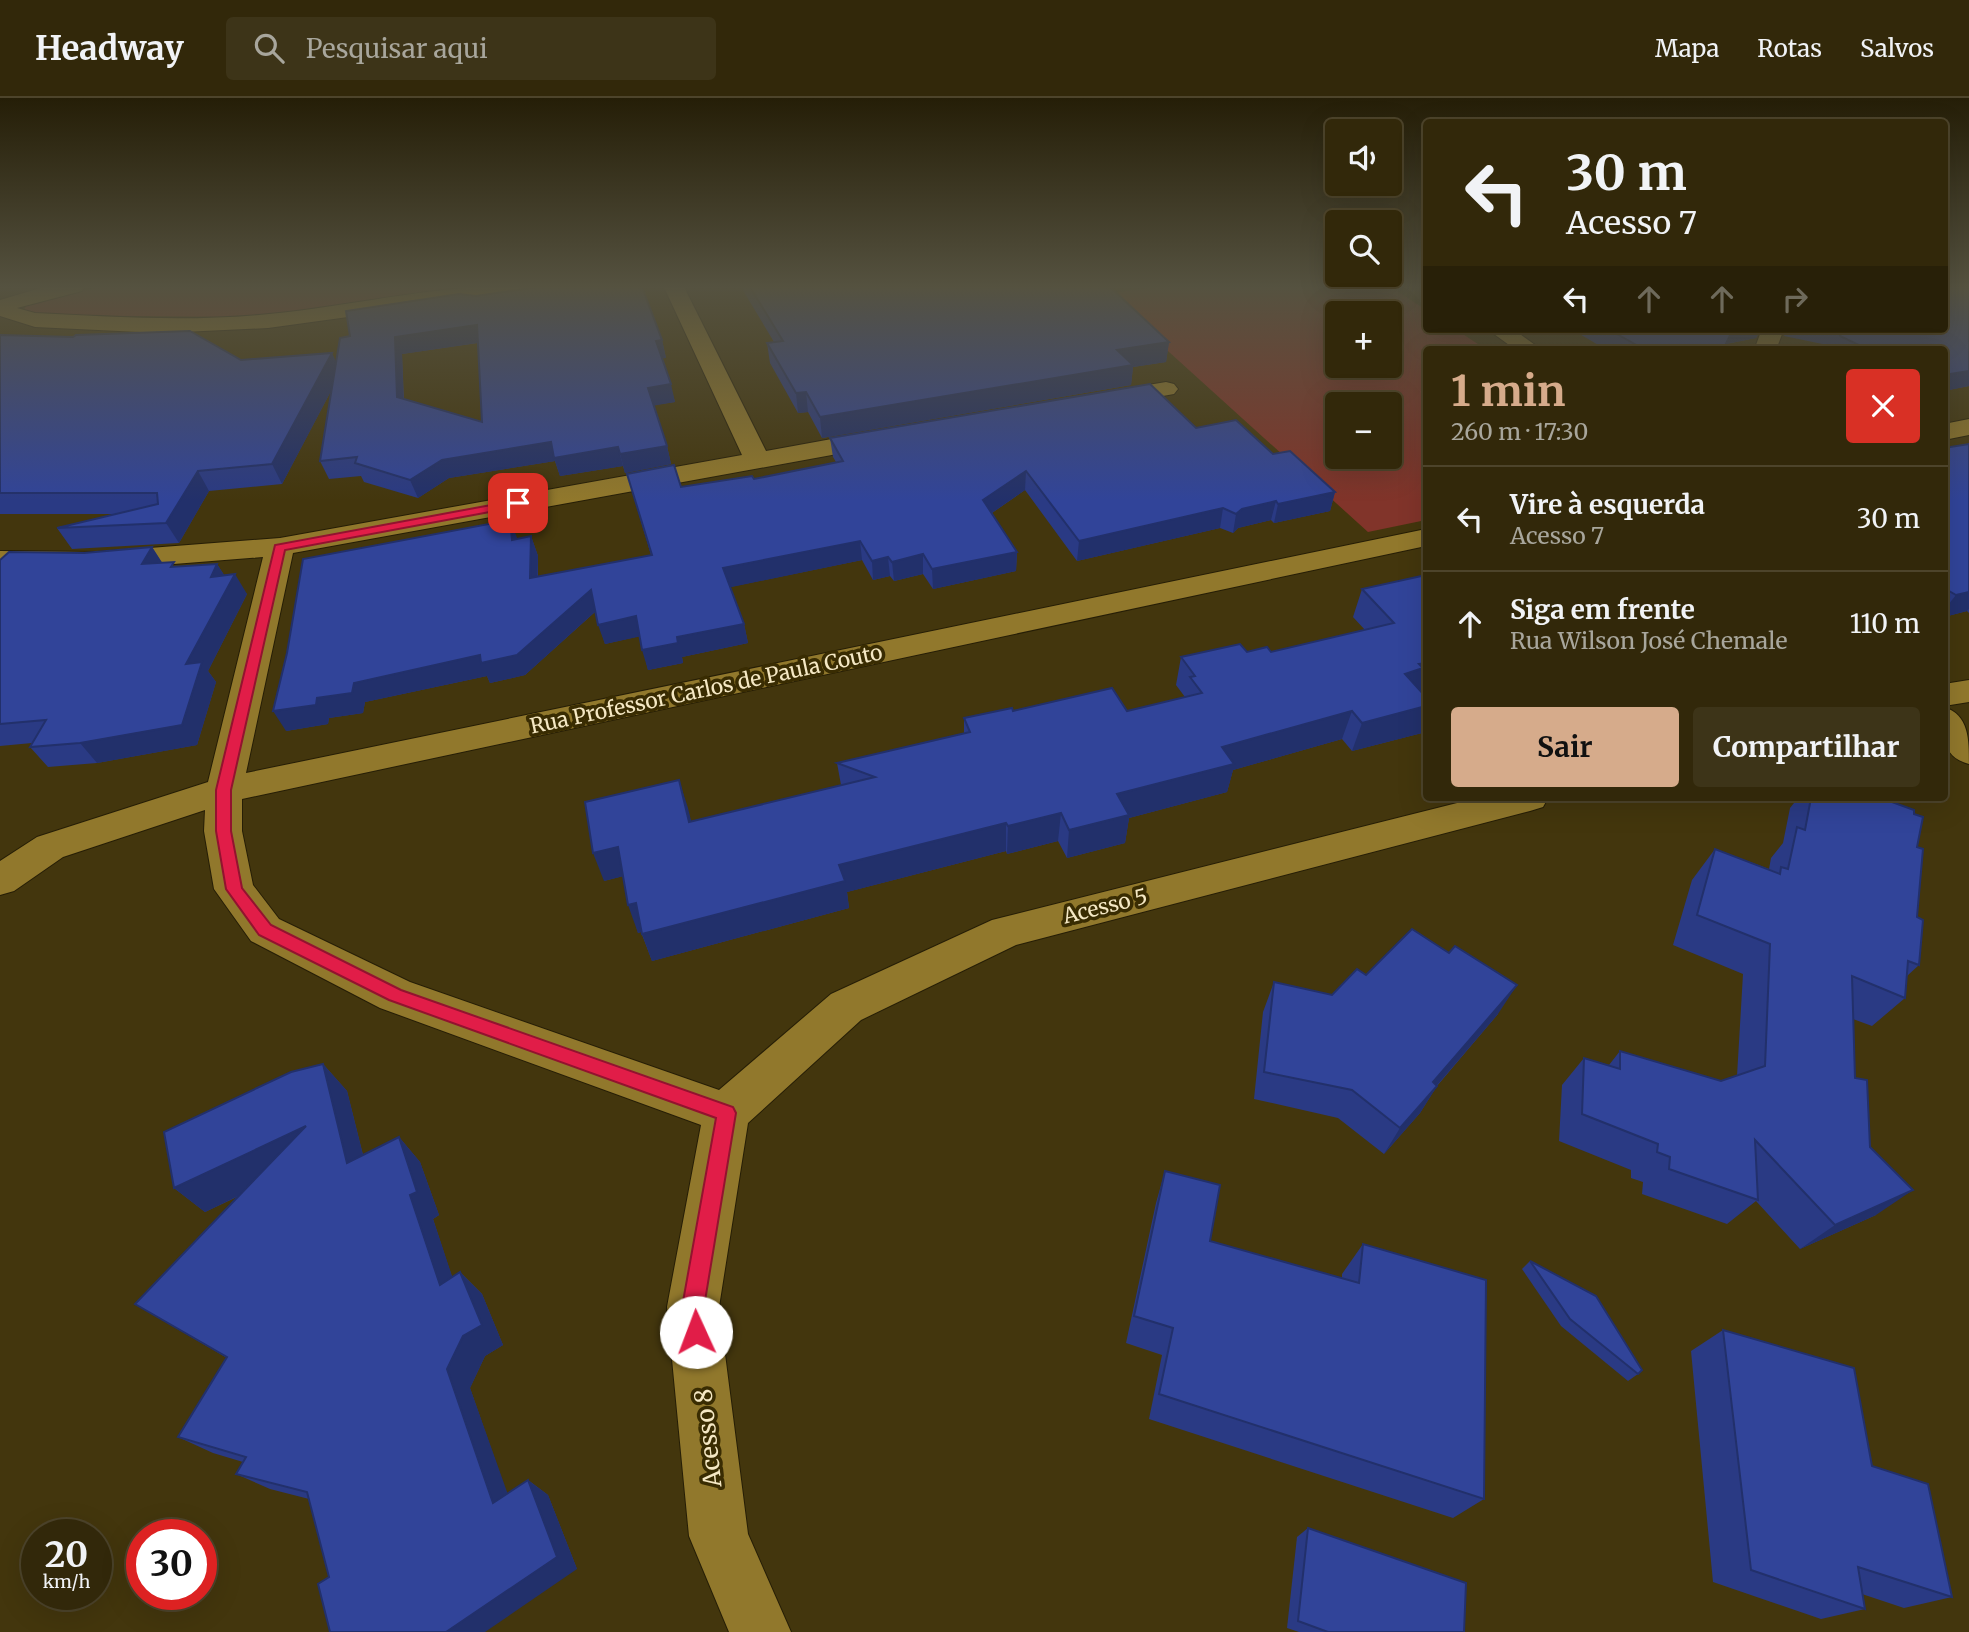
<!DOCTYPE html>
<html lang="pt">
<meta charset="utf-8">
<style>
body{margin:0;font-family:Merriweather,serif;background:#3d3418;color:#f1f3f6;height:100vh;display:flex;flex-direction:column;font-size:26px;white-space:nowrap}
*{box-sizing:border-box;margin:0}
p{font-size:23px;color:#a8a69c}
.icon{flex:none;width:38px;height:38px;fill:none;stroke:currentColor;stroke-width:2;stroke-linecap:round;stroke-linejoin:round}
.map{position:relative;flex:1;overflow:hidden}
.panel{position:absolute;left:1423px;top:248px;width:525px;height:455px;display:flex;flex-direction:column;background:#32280a;border-radius:7px;box-shadow:0 7px 28px #0002,0 0 0 2px #4d442b}
.panel>*{flex:none}
.hud{position:absolute;left:1423px;top:21px;width:525px;height:214px;border-radius:7px;box-shadow:0 7px 28px #0002,0 0 0 2px #4d442b;background:#32280a;color:#f1f3f6;overflow:hidden}
.tools{position:absolute;left:1325px;top:21px;display:grid;gap:14px}
.tools a{display:grid;place-items:center;width:77px;height:77px;border-radius:7px;background:#32280a;box-shadow:0 7px 28px #0002,0 0 0 2px #4d442b;font-size:35px}
.speed{position:absolute;left:21px;top:1421px;display:flex;gap:14px;font-size:35px;font-weight:700;text-align:center}
.speed>*{display:grid;place-content:center;width:91px;height:91px;border-radius:50%;background:#32280a;box-shadow:0 7px 28px #0002,0 0 0 2px #4d442b;line-height:1}
.speed small{font-size:18px;font-weight:400}
.speed .limit{border:10px solid #d22;background:#fff;color:#111}
.pin{position:absolute;display:grid;place-items:center;width:60px;height:60px;color:#fff;margin:-30px;border-radius:14px;box-shadow:0 4px 10px #0006}
.me{position:absolute;width:77px;margin:-38px;rotate:358deg;stroke-linejoin:round;filter:drop-shadow(0 0 5px #0008)}
.turn{display:flex;align-items:center;gap:24px;height:147px;padding:0 28px;font-size:32px}
.turn .icon{width:91px;height:91px;stroke-width:2.5}
.turn b{display:block;font-size:49px;line-height:60px}
.lanes{display:flex;align-items:center;height:66px;padding:0 28px;background:#0003;justify-content:center;gap:35px;direction:ltr}
.lanes .off{opacity:.35}
.round{display:grid;place-items:center;flex:none;width:74px;height:74px;border-radius:7px;background:#3d3418}
.headline{display:flex;align-items:center;justify-content:space-between;height:119px;padding:0 28px}
h1{font-size:42px;font-weight:700;line-height:52px;color:#d6ab8b}
.button{display:flex;gap:14px;margin-top:auto;padding:14px 28px}
.button a{flex:1;height:80px;border-radius:7px;background:#d6ab8b;color:#111;font-size:28px;font-weight:700;line-height:80px;text-align:center}
.button a+a{background:#3d3418;color:#f1f3f6}
ul{padding:0;list-style:none}
li{display:flex;align-items:center;gap:21px;height:105px;padding:0 28px;border-top:2px solid #4d442b}
li div{flex:1}
li b{display:block;font-size:26px}
li em{font-style:normal}
header{display:flex;align-items:center;gap:42px;box-sizing:border-box;height:98px;padding:0 35px;background:#32280a;border-bottom:2px solid #4d442b}
header strong{font-size:33px}
nav{display:flex;gap:38px;margin-inline-start:auto;font-size:24px}
.search{width:490px;height:63px;background:#3d3418;display:flex;align-items:center;gap:18px;box-sizing:border-box;padding:0 24px;border-radius:7px;color:#a8a69c;font-size:26px}
.map>svg:first-child{display:block}
.green{fill:#81342a;fill-rule:evenodd}
.lines{fill:none;stroke-linecap:round;stroke-linejoin:round}
.minor-casing{stroke:#261e06;stroke-width:2}
.minor{fill:#91782c;fill-rule:evenodd}
.wall{fill:#2a3a84;fill-rule:evenodd}
.shaded-wall{fill:#22306b}
.building{fill:#314499;stroke:#22306b;stroke-width:2;fill-rule:evenodd}
.route{fill:#e11d48;stroke:#92132f;stroke-width:2}
.labels{text-anchor:middle;dominant-baseline:central;stroke-width:7;stroke-linejoin:round;paint-order:stroke}
.street-label{font-size:21px;fill:#f5e8c4;stroke:#392c02}
.near-street-label{font-size:24px;fill:#f5e8c4;stroke:#392c02}
</style>
<header>
<strong>Headway</strong>
<div class="search"><svg class="icon" aria-label="search" viewBox="0 0 24 24"><circle cx="10" cy="10" r="6"/><path d="M15 15l6 6"/></svg>Pesquisar aqui</div>
<nav><a>Mapa</a><a>Rotas</a><a>Salvos</a></nav>
</header>
<div class="map">
<svg width="1969" height="1534" viewBox="0 0 1969 1534">
<rect width="100%" height="100%" fill="#43360d"/>
<!-- green -->
<g class="green">
<path d="M101 189H471L253 219 21 217 28 205Z"/>
<path d="M1154 189H1391L1426 212V231H1455L1487 252H1426V422L1368 434 1105 196ZM1337 215H1390V268H1337ZM1337 306H1390V359H1337Z"/>
</g>
<g class="lines">
<defs>
<g id="minor">
<path d="M44 189H85L82 193 17 210 35 215C113 219 191 224 269 216 356 208 445 184 532 189L529 193 522 195 268 230 161 235 35 229 0 218V202Z"/>
<path d="M664 189H684L766 353 881 332 890 335 894 340 890 345 881 348 293 455 246 675 1426 431V448L242 701V733L253 787 279 821 410 884 719 992 831 896 992 822 1477 700H1548L1543 709 1530 713 1016 847 861 922 748 1025 719 1209 748 1436 791 1534H729L689 1438 667 1209 701 1027 380 910 251 843 214 791 204 733 205 712 63 759 14 793 0 797V763L37 739 208 684 263 459 98 472 0 471V453L98 454 280 440 742 357Z"/>
<path d="M1487 231H1513L1542 252H1516Z"/>
<path d="M1762 231H1784L1776 252H1754Z"/>
<path d="M1166 284 1174 286 1178 291 1174 296 1106 308 1097 306 1094 301 1097 296 1106 294Z"/>
<path d="M1969 321V337L1944 342V326Z"/>
<path d="M1969 582V604L1944 608V586Z"/>
<path d="M1944 609C1969 617 1969 641 1969 666 1939 658 1944 634 1944 609Z"/>
</g>
</defs>
<!-- minor casing -->
<use href="#minor" class="minor-casing"/>
<!-- minor -->
<use href="#minor" class="minor"/>
</g>
<!-- wall -->
<g class="wall">
<path d="M741 189H1117L1111 190 1169 244 1166 264 1133 269 1131 287 822 340 808 314 798 315 770 265 767 245 774 244Z"/>
<path d="M1571 231H1761L1756 240 1726 246 1723 252H1607Z"/>
<path d="M1786 231H1944L1969 288 1944 293V252H1831L1832 248 1784 238Z"/>
<path d="M0 237 241 262 336 264 340 240 662 242 666 260H662L675 304 654 307 667 348 671 366 625 375 623 368 560 378 555 363 449 380 418 400 364 384 361 378 329 381 320 363 332 291 282 386 209 393 179 445 72 451 57 430 119 416H0ZM478 245 482 324 404 301 402 256Z"/>
<path d="M1196 330 1273 356 1335 394 1330 413 1274 425 1271 422 1238 430 1233 435 1220 430 1077 463 1025 392 992 415 1017 454 1016 473 933 491 923 476 894 483 890 478 873 482 862 462 730 489 744 526 748 545 682 559 683 565 648 572 640 538 605 546 595 514 525 577 490 585 487 578 365 604 363 615 329 620 328 626 286 633 517 441 531 438 538 458V479L651 457 627 376 681 389 754 381 836 364 833 359 830 340Z"/>
<path d="M1969 346V515L1967 513 1944 519V350Z"/>
<path d="M152 449 162 465 177 469 217 466 224 477 247 496 208 573 216 584 197 647 97 665 48 669 30 649 32 645 0 648V462Z"/>
<path d="M1426 477V591L1420 592 1422 635 1352 653 1342 641 1233 672 1227 694 1129 720 1125 745 1067 760 1058 743 1007 756 1006 753 847 794 849 810 652 863 641 834 638 835 623 778 604 783 679 682 691 724 841 687 837 665 964 635V620L1013 613H1127L1185 599 1176 587 1181 559 1247 554H1271L1365 532 1353 519 1362 491Z"/>
<path d="M1798 700H1881L1917 749V819L1919 867 1907 878 1905 900 1872 928 1853 921 1855 980 1870 1049 1876 1117 1800 1151 1756 1103 1727 1126 1642 1096 1643 1084 1631 1080V1072L1559 1043 1562 987 1584 960 1609 967 1620 953 1721 983 1737 978 1743 876 1673 847 1692 782 1715 751 1769 771 1771 760 1783 745 1790 710Z"/>
<path d="M1366 877 1498 916 1437 988 1420 1015 1384 1056 1338 1020 1254 1001 1263 914 1274 884 1332 897Z"/>
<path d="M323 966 347 993 363 1057 399 1039 420 1064 439 1117 433 1121 452 1179 460 1174 482 1196 503 1247 485 1258 470 1290 507 1396 528 1382 548 1397 577 1471 329 1479 309 1401 270 1391 236 1376 243 1364 213 1355 178 1339 227 1260 135 1206 239 1098 205 1114 174 1090Z"/>
<path d="M1165 1073 1210 1143 1342 1180V1176L1363 1146 1484 1401 1453 1420 1149 1321 1162 1257 1126 1245 1156 1105Z"/>
<path d="M1530 1163 1638 1276 1628 1283 1561 1228 1522 1171Z"/>
<path d="M1723 1232 1872 1368 1952 1499 1904 1510 1862 1496 1865 1511 1821 1521 1713 1484 1691 1253Z"/>
<path d="M1308 1430 1464 1534H1299L1287 1530 1297 1439Z"/>
</g>
<!-- shaded-wall -->
<g class="shaded-wall">
<path d="M477 227 483 244 402 256 404 317 397 299 395 239Z"/>
<path d="M1733 231H1761L1756 240 1726 246Z"/>
<path d="M662 242 666 260 660 261 656 243Z"/>
<path d="M1169 244 1166 264 1133 269 1131 287 822 340 820 319 1117 252Z"/>
<path d="M332 255 341 274 282 386 272 366Z"/>
<path d="M1969 273V288L1944 293V277Z"/>
<path d="M671 286 675 304 652 308 648 290Z"/>
<path d="M806 294 808 314 798 315 796 295Z"/>
<path d="M551 344 618 349 623 368 560 378 555 363 449 380 418 400 410 382 442 362Z"/>
<path d="M667 348 671 366 625 375 620 356Z"/>
<path d="M198 373 209 393 179 445 166 425Z"/>
<path d="M1026 373 1025 392 983 421V402Z"/>
<path d="M1335 394 1330 413 1274 425 1278 406Z"/>
<path d="M1276 403 1271 422 1238 430 1233 435 1236 416 1242 411Z"/>
<path d="M1223 410 1220 430 1077 463 1079 443Z"/>
<path d="M510 422 518 442H512Z"/>
<path d="M531 438 538 458 537 500 530 480Z"/>
<path d="M860 443 862 462 727 490 723 470Z"/>
<path d="M152 449 165 469 142 466Z"/>
<path d="M1017 454 1016 473 933 491 932 471Z"/>
<path d="M923 456V476L894 483 892 464Z"/>
<path d="M888 459 890 478 873 482 872 463Z"/>
<path d="M217 466 230 486 235 476 247 496 208 573 216 584 197 647 97 665 80 645 186 566 211 479Z"/>
<path d="M591 492 597 512 525 577 490 585 487 578 365 604 363 615 329 620 328 626 286 633 273 613 354 585Z"/>
<path d="M1969 494V511L1967 513 1944 519V512L1956 497Z"/>
<path d="M636 518 642 538 605 546 598 527Z"/>
<path d="M744 526 748 545 682 559 683 565 648 572 642 552 677 539Z"/>
<path d="M1426 565V591L1414 593 1405 576 1419 566Z"/>
<path d="M1426 608V624L1422 635 1352 653 1362 625Z"/>
<path d="M1352 613 1342 641 1233 672 1227 694 1129 720 1125 745 1067 760 1069 732 1117 696 1222 649Z"/>
<path d="M679 682 688 710 698 752 689 724Z"/>
<path d="M1061 715 1058 743 1007 756 1008 728Z"/>
<path d="M1006 725V753L847 794 849 810 652 863 642 836 839 767Z"/>
<path d="M618 749 628 777 604 783 593 755Z"/>
<path d="M636 805 646 832 638 835 628 807Z"/>
<path d="M1517 887 1498 916 1426 1000 1437 988 1420 1015 1384 1056 1400 1030 1433 984Z"/>
<path d="M323 966 347 993 371 1089 347 1065Z"/>
<path d="M306 1028 331 1053 205 1114 174 1090Z"/>
<path d="M399 1039 420 1064 439 1117 433 1121 462 1208 440 1187 410 1097Z"/>
<path d="M1913 1092 1876 1117 1800 1151 1835 1127Z"/>
<path d="M460 1174 482 1196 503 1247 485 1258 470 1290 516 1419 493 1405 447 1271Z"/>
<path d="M528 1382 548 1397 577 1471 485 1534H446Z"/>
</g>
<!-- building -->
<g class="building">
<path d="M538 189H642L662 242 656 243 671 286 648 290 667 348 620 356 618 349 554 360 551 344 442 362 410 382 355 365 357 359 320 363 340 240 350 238 346 213 459 196 476 198ZM477 227 482 324 397 299 395 239Z"/>
<path d="M750 189H1110L1169 244 1117 252 1133 267 820 319 806 294 796 295 767 245 783 243Z"/>
<path d="M1969 189V273L1944 277V252H1869L1840 238 1842 231H1944V190Z"/>
<path d="M1608 231H1733L1723 252H1626L1640 249Z"/>
<path d="M190 233 241 262 332 255 272 366 198 373 166 425 57 430 158 406 157 395H0V237L73 239 76 237Z"/>
<path d="M1150 286 1196 330 1236 322 1273 356 1290 353 1335 394 1278 406 1276 403 1242 411 1236 416 1223 410 1079 443 1026 373 983 402 1017 454 932 471 923 456 892 464 888 459 872 463 860 443 723 470 744 526 677 539 678 545 642 552 636 518 598 527 591 492 517 557 481 565 480 557 354 585 352 595 317 600 316 607 273 613 287 555 303 461 510 422 512 442 531 438 530 480 652 457 627 376 674 367 681 389 752 378 754 381 843 363 830 340Z"/>
<path d="M1969 346V494L1956 497 1944 490V429H1946H1944V350Z"/>
<path d="M152 449 142 466 174 464 171 469 217 466 211 479 235 476 186 566 202 564 182 627 80 645 30 649 46 622 0 626V462L9 454 84 455Z"/>
<path d="M1426 477V565L1419 566 1423 570 1405 576 1426 599V608L1362 625 1352 613 1222 649 1234 666 1117 696 1129 717 1069 732 1061 715 1008 728 1006 725 839 767 845 783 642 836 636 805 628 807 618 749 593 755 585 704 679 682 689 724 875 679 837 665 970 634 964 620 1012 610 1013 613 1112 590 1127 613 1202 595 1190 579 1195 578 1181 559 1240 546 1247 554 1267 549 1271 554 1394 525 1362 491Z"/>
<path d="M1811 700H1881L1914 712V716L1923 719 1917 749 1923 751 1917 819 1923 822 1919 867 1908 863 1905 900 1852 878 1855 980 1867 982 1870 1049 1913 1092 1835 1127 1755 1042 1758 1102 1669 1071 1670 1059 1657 1054 1658 1046 1582 1016 1584 960 1620 971V953L1721 983 1765 968 1770 846 1697 817 1715 751 1780 776 1781 769 1788 771 1797 729 1805 732Z"/>
<path d="M1412 831 1449 855 1455 848 1517 887 1433 984 1437 988 1400 1030 1352 992 1264 974 1274 884 1332 897 1357 871 1366 877Z"/>
<path d="M323 966 347 1065 399 1039 417 1094 410 1097 440 1187 460 1174 482 1227 463 1238 447 1271 493 1405 528 1382 557 1459 446 1534H330L318 1486 329 1479 307 1394 236 1376 246 1359 178 1339 227 1259 135 1206 306 1028 174 1090 164 1034 291 974Z"/>
<path d="M1165 1073 1220 1087 1210 1143 1359 1185 1363 1146 1486 1182 1484 1401 1159 1296 1173 1230 1134 1218Z"/>
<path d="M1530 1163 1596 1198 1642 1272 1638 1276 1570 1221Z"/>
<path d="M1723 1232 1854 1270 1872 1368 1928 1386 1952 1499 1858 1469 1865 1511 1751 1472Z"/>
<path d="M1308 1430 1466 1485 1464 1534H1328L1298 1523Z"/>
</g>
<!-- sky -->
<linearGradient id="sky" x2="0" y2="1"><stop stop-color="#251e07"/><stop offset="0.47" stop-color="#555240"/><stop offset="1" stop-color="#555240" stop-opacity="0"/></linearGradient>
<rect width="1969" height="403" fill="url(#sky)"/>
<!-- route -->
<path class="route" d="M518 402 522 403V408L285 452 231 692V733L242 790 271 827 401 892 733 1009 736 1015 704 1209 707 1234 704 1242 696 1245 688 1242 682 1209 716 1020 389 902 259 837 226 791 216 733V692L275 447Z"/>
<g class="labels">
<!-- street labels -->
<g class="street-label">
<text transform="translate(706 591) rotate(-12)">Rua Professor Carlos de Paula Couto</text>
<text transform="translate(1105 808) rotate(-14)">Acesso 5</text>
</g>
<!-- near-street labels -->
<g class="near-street-label">
<text transform="translate(708 1340) rotate(-96)">Acesso 8</text>
</g>
</g>
</svg>
<div class="tools">
<a><svg class="icon" aria-label="sound" viewBox="0 0 24 24"><path d="M4 9h4l5-4v14l-5-4H4zM17 9q2 3 0 6"/></svg></a>
<a><svg class="icon" aria-label="search" viewBox="0 0 24 24"><circle cx="10" cy="10" r="6"/><path d="M15 15l6 6"/></svg></a>
<a>+</a>
<a>−</a>
</div>
<div class="speed"><div>20<small>km/h</small></div><div class="limit">30</div></div>
<div class="pin" style="left:518px;top:405px;background:#d93025"><svg class="icon" aria-label="arrive" viewBox="0 0 24 24"><path d="M6 21V4h12l-3 4 3 4H6"/></svg></div>
<svg class="me" style="left:696px;top:1234px" viewBox="-20 -20 40 40"><circle r="19" fill="#fff"/><path d="M0-13L10 11 0 6-10 11z" fill="#e11d48"/></svg>
<div class="hud">
<div class="turn"><svg class="icon" aria-label="left" viewBox="0 0 24 24"><path d="M17 20v-9H6M10 6l-5 5 5 5"/></svg><div><b>30 m</b>Acesso 7</div></div>
<div class="lanes"><svg class="icon" aria-label="left" viewBox="0 0 24 24"><path d="M17 20v-9H6M10 6l-5 5 5 5"/></svg><svg class="icon off" aria-label="ahead" viewBox="0 0 24 24"><path d="M12 20V5M6 11l6-6 6 6"/></svg><svg class="icon off" aria-label="ahead" viewBox="0 0 24 24"><path d="M12 20V5M6 11l6-6 6 6"/></svg><svg class="icon off" aria-label="right" viewBox="0 0 24 24"><path d="M7 20v-9h11M14 6l5 5-5 5"/></svg></div>
</div>
<section class="panel">
<div class="headline"><div><h1>1 min</h1><p>260 m · 17:30</p></div><a class="round" style="background:#d93025;color:#fff"><svg class="icon" aria-label="close" viewBox="0 0 24 24"><path d="M6 6l12 12M18 6L6 18"/></svg></a></div>
<ul>
<li><svg class="icon" aria-label="left" viewBox="0 0 24 24"><path d="M17 20v-9H6M10 6l-5 5 5 5"/></svg><div><b>Vire à esquerda</b><p>Acesso 7</p></div><em>30 m</em></li>
<li><svg class="icon" aria-label="ahead" viewBox="0 0 24 24"><path d="M12 20V5M6 11l6-6 6 6"/></svg><div><b>Siga em frente</b><p>Rua Wilson José Chemale</p></div><em>110 m</em></li>
</ul>
<div class="button"><a>Sair</a><a>Compartilhar</a></div>
</section>
</div>
